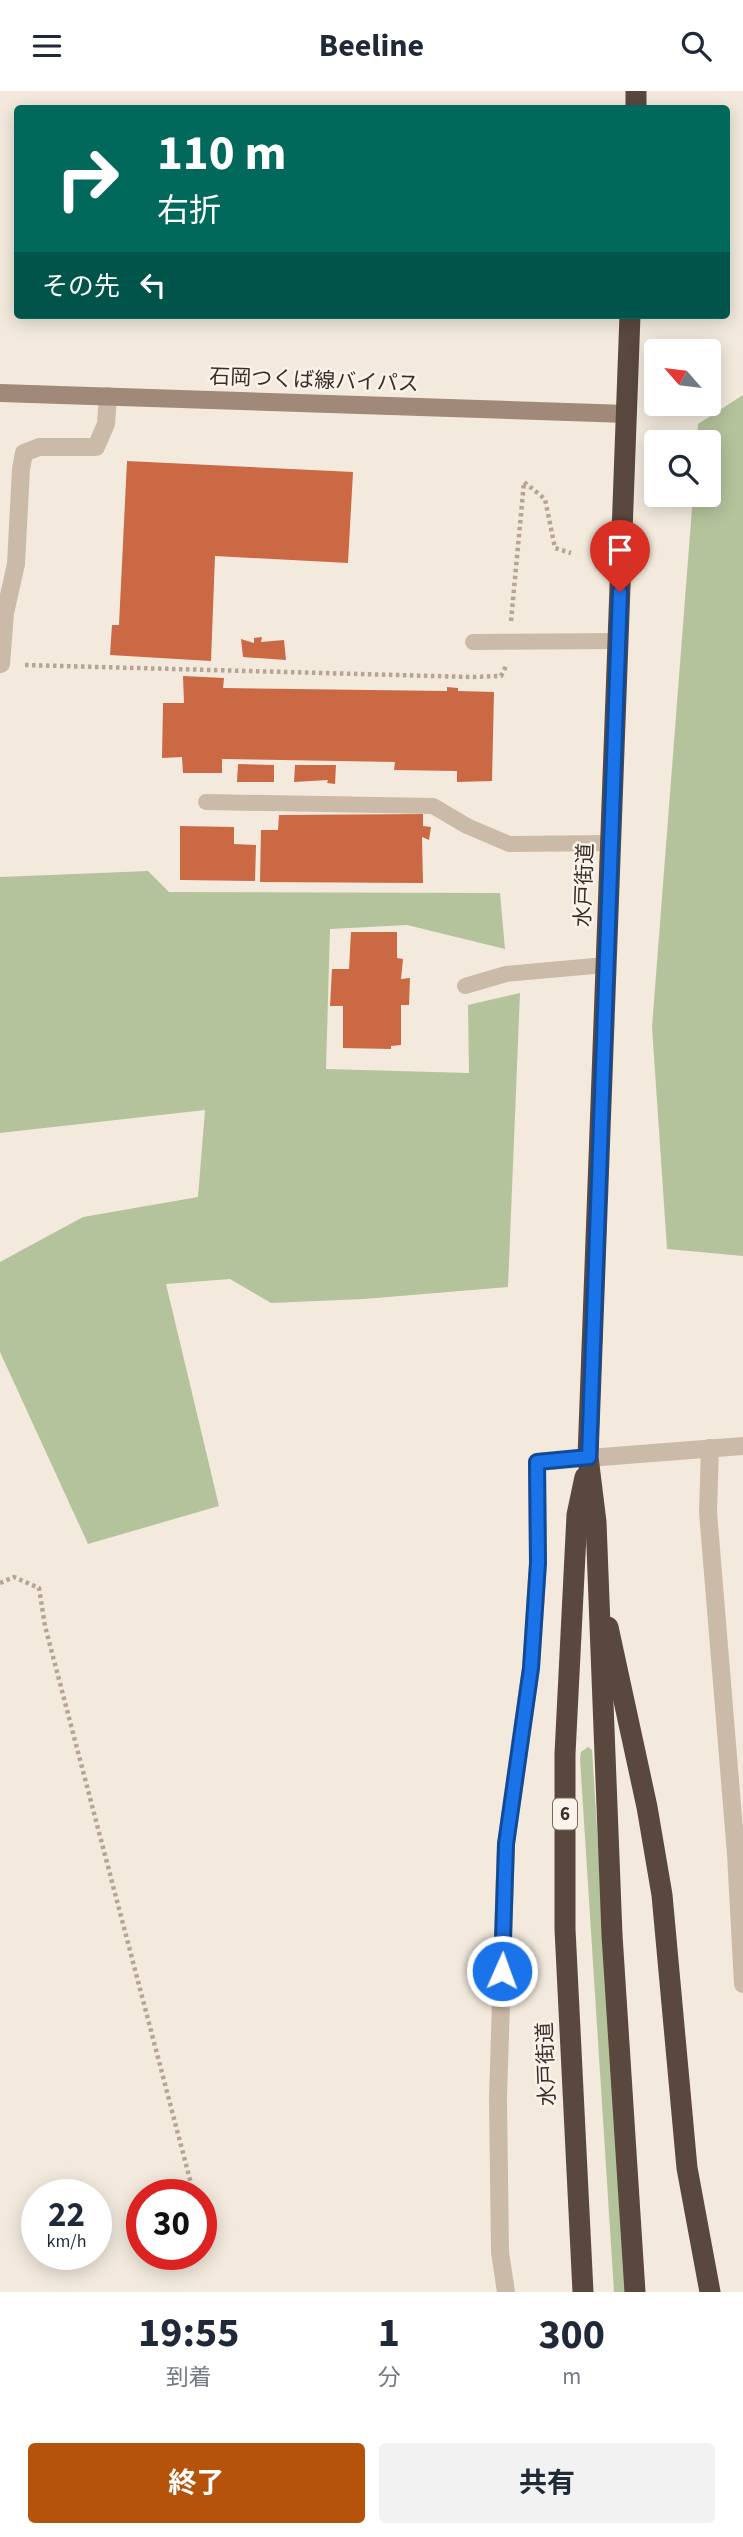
<!DOCTYPE html>
<html lang="ja">
<meta charset="utf-8">
<style>
body{margin:0;font-family:"Source Sans 3","Noto Sans JP",sans-serif;background:#f2f2f3;color:#1f2937;height:100vh;display:flex;flex-direction:column;font-size:26px;white-space:nowrap}
*{box-sizing:border-box;margin:0}
p{font-size:23px;color:#747a83}
.icon{flex:none;width:38px;height:38px;fill:none;stroke:currentColor;stroke-width:2;stroke-linecap:round;stroke-linejoin:round}
.map{position:relative;height:2201px;overflow:hidden}
.details{display:flex;flex-direction:column;background:#fff;flex:1}
.details>*{flex:none}
.guide{position:absolute;left:14px;top:14px;width:716px;height:214px;border-radius:7px;box-shadow:0 4px 18px #0003;background:#00695c;color:#fff;overflow:hidden}
.needle{width:46px;rotate:298deg}
.tools{position:absolute;left:644px;top:248px;display:grid;gap:14px}
.tools a{display:grid;place-items:center;width:77px;height:77px;border-radius:7px;background:#fff;box-shadow:0 4px 18px #0003;font-size:35px}
.speed{position:absolute;left:21px;top:2088px;display:flex;gap:14px;font-size:35px;font-weight:700;text-align:center}
.speed>*{display:grid;place-content:center;width:91px;height:91px;border-radius:50%;background:#fff;box-shadow:0 4px 18px #0003;line-height:1}
.speed small{font-size:18px;font-weight:400}
.speed .limit{border:10px solid #d22;background:#fff;color:#111}
.pin{position:absolute;display:grid;place-items:center;width:60px;height:60px;color:#fff;margin:-72px -30px;border-radius:50% 50% 50% 0;rotate:-45deg;box-shadow:0 0 7px #0007}
.pin .icon{rotate:45deg}
.me{position:absolute;width:77px;margin:-38px;rotate:2deg;stroke-linejoin:round;filter:drop-shadow(0 0 5px #0008)}
.turn{display:flex;align-items:center;gap:24px;height:147px;padding:0 28px;font-size:32px}
.turn .icon{width:91px;height:91px;stroke-width:2.5}
.turn b{display:block;font-size:49px;line-height:60px}
.then{display:flex;align-items:center;height:66px;padding:0 28px;background:#0003;gap:14px;font-size:26px}
.eta{display:flex;justify-content:space-evenly;align-items:center;height:119px;text-align:center}
.eta b{font-size:42px;font-weight:700;line-height:49px}
.action{display:flex;gap:14px;margin-top:auto;padding:14px 28px}
.action a{flex:1;height:80px;border-radius:7px;background:#b45309;color:#fff;font-size:28px;font-weight:700;line-height:80px;text-align:center}
.action a+a{background:#f2f2f3;color:#1f2937}
header{display:flex;justify-content:space-between;align-items:center;height:91px;padding:0 28px;background:#fff;font-size:32px;font-weight:700}
.map>svg:first-child{display:block}
.green{fill:#b5c39c}
.building{fill:#ca6944}
.lines{fill:none;stroke-linecap:round;stroke-linejoin:round}
.path{stroke:#b8a492;stroke-width:4.5;stroke-dasharray:3.5 3.5;stroke-linecap:butt}
.lane{stroke:#ccbaa8;stroke-width:16}
.street{stroke:#ccbaa8;stroke-width:18}
.secondary{stroke:#a08979;stroke-width:18}
.highway{stroke:#5a483f;stroke-width:21}
.route-casing{stroke:#114b97;stroke-width:18}
.route{stroke:#1a73e8;stroke-width:12}
.labels{text-anchor:middle;dominant-baseline:central;stroke-width:5;stroke-linejoin:round;paint-order:stroke}
.shield{fill:#fbf3ea;stroke:#736963;stroke-width:2}
.shield-label{font-size:19px;font-weight:bold;fill:#392e29}
.street-label{font-size:21px;fill:#392e29;stroke:#fbf3ea}
</style>
<header><svg class="icon" aria-label="menu" viewBox="0 0 24 24"><path d="M4 6h16M4 12h16M4 18h16"/></svg>Beeline<svg class="icon" aria-label="search" viewBox="0 0 24 24"><circle cx="10" cy="10" r="6"/><path d="M15 15l6 6"/></svg></header>
<div class="map">
<svg width="743" height="2201" viewBox="0 0 743 2201">
<rect width="100%" height="100%" fill="#f3eadd"/>
<!-- green -->
<g class="green">
<path d="M743 304V1165L667 1158 652 936 693 404H709V352H697L698 333Z"/>
<path d="M148 780 169 801 500 802 505 858 407 834 330 838 326 978 469 982 468 914 520 902 508 1196 364 1208 271 1212 230 1188 166 1193 219 1415 88 1453 0 1261V1171L83 1126 198 1106 205 1019 0 1042V786Z"/>
<path d="M588 1656 592 1659 627 2201H614L580 1668 581 1661Z"/>
</g>
<!-- building -->
<g class="building">
<path d="M127 370 353 381 348 472 215 465 211 570 110 564 112 534H119Z"/>
<path d="M262 546 261 551 284 549 286 569 243 566 241 548 254 552V547Z"/>
<path d="M183 585 224 587 223 597 447 600V596L458 597V600L494 601 492 690 457 691V680L394 679 395 671 222 668V682H183L182 666 162 667 163 612H184Z"/>
<path d="M238 673 274 674V691H237Z"/>
<path d="M295 674H336L335 693 327 692 328 689 294 691Z"/>
<path d="M423 723V735L431 736 429 749 422 746 423 792 260 791 261 739H278L279 724Z"/>
<path d="M180 735 234 736V753L256 754 255 790 180 789Z"/>
<path d="M351 841H397V867L403 868 401 888 410 887 409 914H401V954L391 955V958L343 957V915H330L332 878H349Z"/>
</g>
<g class="lines">
<!-- path -->
<g class="path">
<path d="M511 530 524 391 545 408 555 457 571 462"/>
<path d="M25 574 471 586 501 585 507 573"/>
<path d="M0 1492 14 1486 39 1497 45 1535 194 2104"/>
<path d="M201 2130 202 2133"/>
</g>
<!-- lane -->
<g class="lane">
<path d="M473 551 618 550"/>
<path d="M206 711 433 715 467 735 509 753 610 752"/>
<path d="M465 895 506 883 605 874"/>
</g>
<!-- street -->
<g class="street">
<path d="M1 573 5 522 16 473 21 378 24 362 39 356H96L106 333 108 305"/>
<path d="M710 1357 708 1421 736 1763 743 1893"/>
<path d="M506 2201 500 2161 498 2007 506 1753 531 1577 538 1472 537 1371 743 1355"/>
</g>
<!-- secondary -->
<path class="secondary" d="M0 302 627 323"/>
<!-- highway -->
<g class="highway">
<path d="M636 18V0"/>
<path d="M630 224 588 1366 596 1431 612 1844 635 2201"/>
<path d="M608 1536 647 1716 662 1804 687 2077 710 2201"/>
<path d="M583 2201 565 1838V1663L577 1424 585 1386"/>
</g>
</g>
<g class="lines">
<defs>
<path id="route" d="M502 1880 506 1753 531 1577 538 1472 537 1371 589 1366 620 501"/>
</defs>
<!-- route casing -->
<use href="#route" class="route-casing"/>
<!-- route -->
<use href="#route" class="route"/>
</g>
<g class="labels">
<!-- shield labels -->
<rect class="shield" x="553" y="1707.5" width="24" height="31" rx="5"/>
<g class="shield-label">
<text x="565" y="1723">6</text>
</g>
<!-- street labels -->
<g class="street-label">
<text transform="translate(314 289) rotate(2)">石岡つくば線バイパス</text>
<text transform="translate(584 794) rotate(-88)">水戸街道</text>
<text transform="translate(546 1973) rotate(-92)">水戸街道</text>
</g>
</g>
</svg>
<div class="tools">
<a><svg class="needle" viewBox="-14 -14 28 28"><path d="M0-13l5 13h-10z" fill="#e53935"/><path d="M0 13l5-13h-10z" fill="#747a83"/></svg></a>
<a><svg class="icon" aria-label="search" viewBox="0 0 24 24"><circle cx="10" cy="10" r="6"/><path d="M15 15l6 6"/></svg></a>
</div>
<div class="speed"><div>22<small>km/h</small></div><div class="limit">30</div></div>
<div class="pin" style="left:620px;top:501px;background:#d93025"><svg class="icon" aria-label="arrive" viewBox="0 0 24 24"><path d="M6 21V4h12l-3 4 3 4H6"/></svg></div>
<svg class="me" style="left:502px;top:1880px" viewBox="-20 -20 40 40"><circle r="17" fill="#1a73e8" stroke="#fff" stroke-width="3"/><path d="M0-11L8 9 0 5-8 9z" fill="#fff"/></svg>
<div class="guide">
<div class="turn"><svg class="icon" aria-label="right" viewBox="0 0 24 24"><path d="M7 20v-9h11M14 6l5 5-5 5"/></svg><div><b>110 m</b>右折</div></div>
<div class="then">その先<svg class="icon" aria-label="left" viewBox="0 0 24 24"><path d="M17 20v-9H6M10 6l-5 5 5 5"/></svg></div>
</div>
</div>
<section class="details">
<div class="eta">
<div><b>19:55</b><p>到着</p></div>
<div><b>1</b><p>分</p></div>
<div><b>300</b><p>m</p></div>
</div>
<div class="action"><a>終了</a><a>共有</a></div>
</section>
